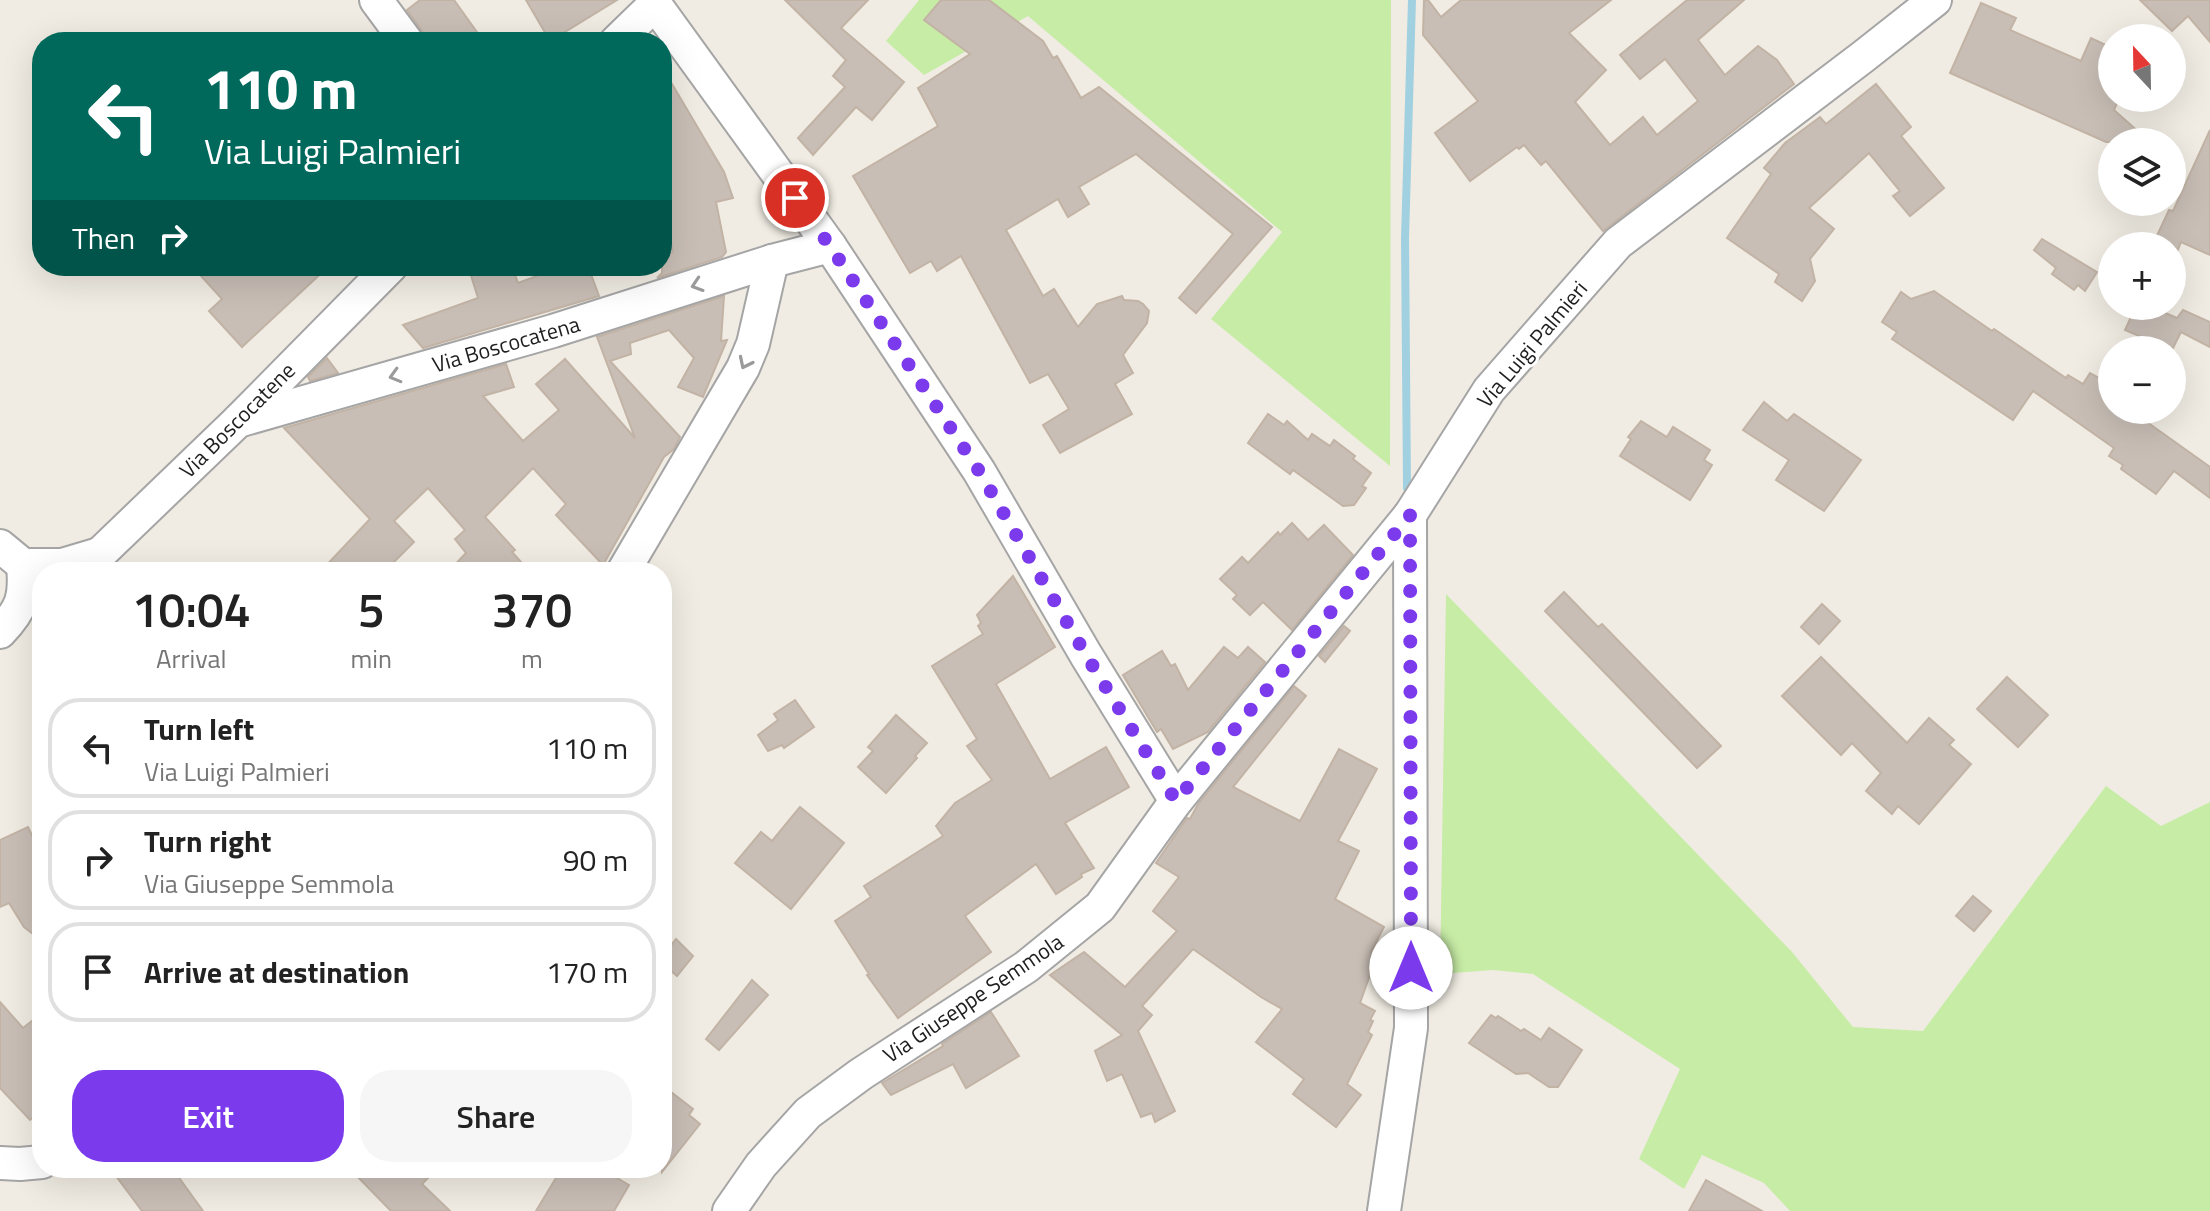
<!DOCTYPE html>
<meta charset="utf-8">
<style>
body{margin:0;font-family:"Titillium Web",sans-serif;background:#f6f6f6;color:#222;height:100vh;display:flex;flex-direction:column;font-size:30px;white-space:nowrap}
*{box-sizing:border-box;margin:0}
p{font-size:26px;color:#767676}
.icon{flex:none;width:44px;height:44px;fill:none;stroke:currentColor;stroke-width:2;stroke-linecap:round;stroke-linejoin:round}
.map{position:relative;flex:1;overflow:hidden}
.side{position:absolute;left:32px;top:562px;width:640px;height:616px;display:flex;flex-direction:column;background:#fff;border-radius:32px;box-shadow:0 8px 32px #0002}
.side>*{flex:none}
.hud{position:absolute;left:32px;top:32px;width:640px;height:244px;border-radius:32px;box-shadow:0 8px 32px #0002;background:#00695c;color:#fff;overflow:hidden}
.needle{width:52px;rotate:338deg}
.controls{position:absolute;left:2098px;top:24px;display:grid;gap:16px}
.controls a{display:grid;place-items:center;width:88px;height:88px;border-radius:50%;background:#fff;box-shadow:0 8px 32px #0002;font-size:40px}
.pin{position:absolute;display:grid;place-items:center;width:68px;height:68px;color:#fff;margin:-34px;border:4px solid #fff;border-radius:50%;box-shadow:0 2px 8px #0007}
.me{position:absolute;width:88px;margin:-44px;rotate:0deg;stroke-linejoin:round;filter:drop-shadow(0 0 6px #0008)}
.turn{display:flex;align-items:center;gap:28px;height:168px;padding:0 40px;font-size:36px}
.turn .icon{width:104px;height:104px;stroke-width:2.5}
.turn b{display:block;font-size:56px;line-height:68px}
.then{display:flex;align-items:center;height:76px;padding:0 40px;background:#0003;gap:16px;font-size:30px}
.eta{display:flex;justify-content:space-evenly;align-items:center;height:136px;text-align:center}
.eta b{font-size:48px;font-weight:600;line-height:56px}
.action{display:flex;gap:16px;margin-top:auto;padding:16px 40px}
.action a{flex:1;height:92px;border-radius:32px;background:#7c3aed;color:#fff;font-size:32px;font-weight:600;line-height:92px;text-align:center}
.action a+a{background:#f6f6f6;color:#222}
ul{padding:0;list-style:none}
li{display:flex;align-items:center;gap:24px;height:100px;margin:0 16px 12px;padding:0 24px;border:4px solid #e0e0e0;border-radius:32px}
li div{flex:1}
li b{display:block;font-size:30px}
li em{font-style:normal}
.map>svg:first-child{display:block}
.grass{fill:#c7eca6}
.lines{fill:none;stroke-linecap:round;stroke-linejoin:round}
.stream{stroke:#a1d0e0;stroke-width:8}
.building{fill:#c8beb6;stroke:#c2b3a5;stroke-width:2}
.minor-casing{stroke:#a5a5a5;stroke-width:36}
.minor{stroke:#fff;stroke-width:32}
.oneway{stroke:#9a9a9a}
.route{stroke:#7c3aed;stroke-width:14;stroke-dasharray:0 25.2}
.labels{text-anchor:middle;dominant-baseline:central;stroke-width:6;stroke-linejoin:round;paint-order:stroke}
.street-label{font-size:22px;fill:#1e1e1e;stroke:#fff}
</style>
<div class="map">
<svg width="2210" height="1211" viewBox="0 0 2210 1211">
<rect width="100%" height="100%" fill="#f0ece3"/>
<!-- grass -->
<g class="grass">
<path d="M919 0H1391L1390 466 1211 319 1282 232 1028 16 924 75 886 41Z"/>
<path d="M1446 594 1792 952 1853 1027 1923 1031 2106 786 2161 826 2210 802V1211H1790L1764 1183 1702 1155 1684 1189 1639 1159 1680 1069 1533 974 1493 970 1440 974Z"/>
</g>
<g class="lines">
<!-- stream -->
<path class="stream" d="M1407 488 1405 238 1412 0"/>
</g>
<!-- building -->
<g class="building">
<path d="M420 0H454L484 42H427L422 31 407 10Z"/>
<path d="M526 0H617L550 41Z"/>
<path d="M785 0H868L841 28 904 82 872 120 856 107 813 155 798 138 845 87 833 76 846 60Z"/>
<path d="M941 0H989L1043 41 1053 58 1057 56 1081 98 1099 87 1272 227 1196 313 1179 298 1233 234 1136 154 1079 187 1089 204 1068 217 1058 199 1006 230 1043 296 1054 289 1078 327 1097 304 1122 296 1124 300 1138 301 1143 304 1149 311 1147 323 1123 355 1133 373 1115 384 1132 414 1060 453 1043 425 1069 409 1048 374 1030 383 961 256 937 271 931 261 910 273 853 176 938 126 918 88 970 54 924 20Z"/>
<path d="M1424 0H1428L1441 17 1461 0H1611L1569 33 1606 70 1575 102 1610 145 1643 117 1657 135 1698 101 1665 59 1640 79 1620 55 1687 0H1744L1698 40 1725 75 1758 46 1777 60 1794 84 1603 231 1546 161 1541 165 1524 145 1519 149 1517 147 1470 181 1435 133 1478 101 1423 35Z"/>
<path d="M2140 0H2210V42L2188 16 2172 31Z"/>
<path d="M1981 3 2016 18 2010 30 2081 61 2091 38 2112 48V98H2119L2114 110 2150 142H2106L1950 73Z"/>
<path d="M662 67 724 172 733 198 716 202 726 252 722 257 657 278 662 273V256L673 252 662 204Z"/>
<path d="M1876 84 1911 127 1901 136 1944 188 1910 216 1893 196 1900 191 1869 153 1809 208 1834 229 1810 259 1815 281 1802 301 1775 282 1779 274 1727 238 1771 174 1764 168 1785 143 1820 117 1826 124Z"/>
<path d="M2210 130V255L2181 242 2177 252 2172 250V246H2164L2154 242 2169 210 2173 211Z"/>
<path d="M2042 239 2097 272 2085 291 2078 285 2074 290 2052 274 2056 268 2034 250Z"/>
<path d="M192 266H329L242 347 209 311 222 299Z"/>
<path d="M468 266H512L518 283 564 266H588L599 296 423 348 403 325 478 298Z"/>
<path d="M1934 291 1992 331 1994 329 2066 378 2068 375 2083 384 2090 373 2112 385V410H2130L2210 467V498L2174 471 2156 494 2121 469 2123 465 2109 456 2114 448 2033 391 2013 420 1892 339 1897 332 1882 322 1901 292 1911 299Z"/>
<path d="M724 296 721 341 727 340 703 397 678 387 694 358 669 330 630 343 631 354 610 361 680 437 674 449 664 457 603 565 556 515 566 504 533 468 485 517 515 550 512 552 530 572H448L466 553 455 539 465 530 428 488 394 521 414 542 384 572H320L370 519 284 428 506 364 514 387 483 396 523 441 559 410 536 384 565 359 635 438 597 337Z"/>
<path d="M2136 306H2149L2177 318 2183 310 2210 322V347L2181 332 2172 350 2125 330Z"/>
<path d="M327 358 338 373 310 381 308 377Z"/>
<path d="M1764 402 1787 421 1794 414 1861 460 1824 511 1776 480 1789 460 1743 430Z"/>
<path d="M1268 414 1284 425 1287 421 1308 440 1312 434 1330 446 1334 440 1355 456 1353 459 1371 473 1362 486 1366 488 1354 505 1343 506 1293 470 1290 474 1248 443Z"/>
<path d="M1641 421 1667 437 1673 427 1710 450 1704 460 1712 465 1690 500 1620 456 1631 439 1628 437Z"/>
<path d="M1292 523 1308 540 1324 525 1353 555 1292 630 1263 602 1250 615 1233 599 1237 595 1220 579 1242 557 1248 563 1278 532 1280 535Z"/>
<path d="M1013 576 1055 647 996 684 1050 779 1106 747 1129 787 1065 823 1094 868 1081 874 1082 877 1056 894 1036 864 965 916 991 952 898 1018 867 975 869 974 835 921 871 897 864 886 943 836 936 826 955 803 992 780 967 746 977 739 932 666 983 634 978 626 981 623 977 615Z"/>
<path d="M1564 592 1598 627 1602 624 1721 746 1697 768 1545 611Z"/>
<path d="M1822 604 1840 621 1819 644 1801 627Z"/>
<path d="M1344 626 1350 631 1325 662 1319 656Z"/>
<path d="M1224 647 1238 658 1248 647 1265 662 1208 732 1173 749 1161 729 1157 732 1123 675 1162 651 1171 666 1175 664 1188 690Z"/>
<path d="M1821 657 1907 743 1929 718 1954 740 1949 745 1971 764 1919 824 1898 806 1892 814 1866 791 1881 773 1852 743 1841 755 1782 696Z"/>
<path d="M2007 677 2048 715 2018 747 1977 709Z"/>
<path d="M1294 686 1306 696 1233 787 1300 821 1339 749 1377 769 1338 841 1359 851 1335 899 1384 927 1371 952 1377 955 1360 1003 1375 1011 1370 1020 1373 1021 1368 1032 1372 1035 1347 1084 1361 1095 1336 1127 1293 1094 1304 1079 1256 1042 1282 1009 1261 997 1193 949 1142 1006 1152 1015 1138 1031 1175 1111 1155 1122 1152 1113 1141 1117 1122 1074 1107 1081 1095 1051 1122 1035 1050 975 1084 952 1125 987 1177 931 1153 911 1179 877 1156 863 1187 818 1190 819 1198 804Z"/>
<path d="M795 700 814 727 784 748 782 745 768 751 758 735 778 720 774 714Z"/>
<path d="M896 715 927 743 915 756 917 758 886 793 858 767 873 751 868 747Z"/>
<path d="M800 807 844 843 791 909 735 863 761 832 772 841Z"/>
<path d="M28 827 42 856V941L24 927 9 903 0 907V840Z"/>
<path d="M1973 896 1991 911 1974 931 1956 916Z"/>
<path d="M676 939 693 956 677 976 662 963V956Z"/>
<path d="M752 980 768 995 719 1050 706 1039Z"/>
<path d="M0 1002 23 1028 42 1013V1110L30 1120 0 1088Z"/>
<path d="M991 1012 1019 1056 966 1088 953 1064 891 1095 882 1083 943 1046 942 1044Z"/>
<path d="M1491 1015 1496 1018 1498 1016 1521 1031 1524 1029 1541 1040 1549 1028 1582 1050 1558 1087H1549L1528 1073 1516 1074 1469 1043Z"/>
<path d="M662 1085 693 1109 689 1115 700 1124 662 1172Z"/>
<path d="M110 1168H172L203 1211H142Z"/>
<path d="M349 1168H438L422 1184 450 1211H391Z"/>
<path d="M562 1168H600L629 1185 614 1211H536Z"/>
<path d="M1706 1180 1762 1211H1689Z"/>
</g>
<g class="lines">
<defs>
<g id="minor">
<path d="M376 0 407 42"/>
<path d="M652 0 830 246 979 471 1086 655 1176 801"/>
<path d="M616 42 655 4"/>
<path d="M238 421 553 331 772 261 830 246"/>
<path d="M0 546 23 565H62L99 554"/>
<path d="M81 572 238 421 391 266"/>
<path d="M623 572 743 368 753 344 772 261"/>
<path d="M0 632C22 609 26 597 23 565"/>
<path d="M0 1163 20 1164 42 1162"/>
<path d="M729 1211 761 1165 808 1113 861 1074 1026 967 1100 907 1176 801 1410 515 1489 390 1618 243 1864 56 1935 0"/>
<path d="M1384 1211 1411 1028 1410 515"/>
</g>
</defs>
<!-- minor casing -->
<use href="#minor" class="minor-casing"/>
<!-- minor -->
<use href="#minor" class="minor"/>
</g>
<!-- one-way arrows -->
<defs><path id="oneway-chevron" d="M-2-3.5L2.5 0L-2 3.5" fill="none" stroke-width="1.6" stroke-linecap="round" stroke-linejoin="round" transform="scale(2)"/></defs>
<g class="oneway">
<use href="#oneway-chevron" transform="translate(697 285) rotate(162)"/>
<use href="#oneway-chevron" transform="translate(745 363) rotate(116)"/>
<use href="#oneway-chevron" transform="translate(395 376) rotate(164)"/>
</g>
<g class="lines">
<!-- route -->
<path class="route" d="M795 198 830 246 979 471 1086 655 1176 801 1410 515 1411 968"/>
</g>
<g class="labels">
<!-- street labels -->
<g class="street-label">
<text transform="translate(506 344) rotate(-16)">Via Boscocatena</text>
<text transform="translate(1532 344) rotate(-50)">Via Luigi Palmieri</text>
<text transform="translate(237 420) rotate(-45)">Via Boscocatene</text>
<text transform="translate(973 998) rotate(-34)">Via Giuseppe Semmola</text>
</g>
</g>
</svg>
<div class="controls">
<a><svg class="needle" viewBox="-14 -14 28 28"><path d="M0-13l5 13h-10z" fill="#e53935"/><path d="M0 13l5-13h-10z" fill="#767676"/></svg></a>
<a><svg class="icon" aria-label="layers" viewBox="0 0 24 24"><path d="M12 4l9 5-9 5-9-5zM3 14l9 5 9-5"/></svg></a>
<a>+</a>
<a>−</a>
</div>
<div class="pin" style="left:795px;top:198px;background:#d93025"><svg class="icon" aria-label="arrive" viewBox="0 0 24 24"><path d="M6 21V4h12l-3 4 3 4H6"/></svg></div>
<svg class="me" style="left:1411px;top:968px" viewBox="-20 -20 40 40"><circle r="19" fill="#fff"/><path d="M0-13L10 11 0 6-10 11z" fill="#7c3aed"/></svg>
<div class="hud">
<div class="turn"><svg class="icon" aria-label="left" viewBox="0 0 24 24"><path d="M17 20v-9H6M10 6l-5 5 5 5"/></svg><div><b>110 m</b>Via Luigi Palmieri</div></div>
<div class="then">Then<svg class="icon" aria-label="right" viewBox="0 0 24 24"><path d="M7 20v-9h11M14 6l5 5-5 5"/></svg></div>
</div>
<section class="side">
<div class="eta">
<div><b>10:04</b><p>Arrival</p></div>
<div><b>5</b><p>min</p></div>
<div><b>370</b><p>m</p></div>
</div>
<ul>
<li><svg class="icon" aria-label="left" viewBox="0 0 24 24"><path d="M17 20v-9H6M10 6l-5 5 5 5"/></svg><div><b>Turn left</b><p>Via Luigi Palmieri</p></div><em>110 m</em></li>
<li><svg class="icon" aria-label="right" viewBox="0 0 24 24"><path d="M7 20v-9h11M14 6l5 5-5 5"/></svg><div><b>Turn right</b><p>Via Giuseppe Semmola</p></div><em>90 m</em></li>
<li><svg class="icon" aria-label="arrive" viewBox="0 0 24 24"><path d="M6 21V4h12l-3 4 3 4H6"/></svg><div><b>Arrive at destination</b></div><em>170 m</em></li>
</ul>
<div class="action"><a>Exit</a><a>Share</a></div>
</section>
</div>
